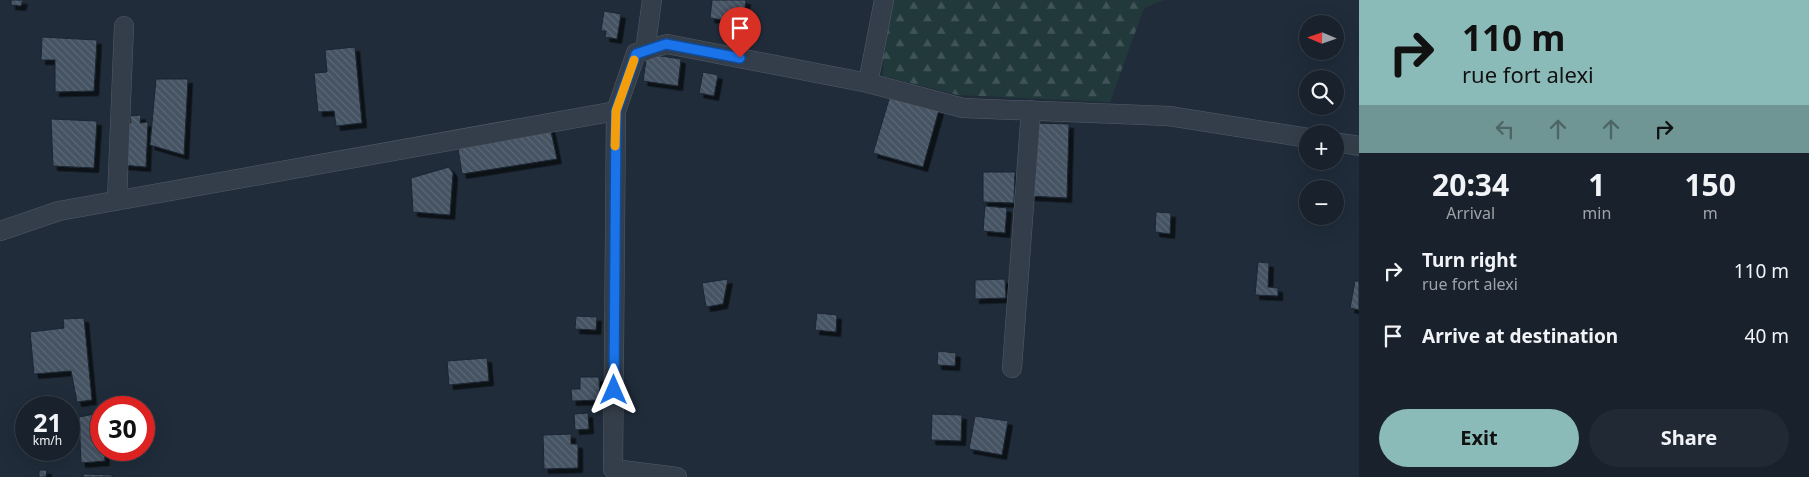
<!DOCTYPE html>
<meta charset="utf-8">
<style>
body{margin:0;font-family:"Noto Sans",sans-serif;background:#212934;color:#f1f3f6;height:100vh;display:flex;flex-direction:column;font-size:19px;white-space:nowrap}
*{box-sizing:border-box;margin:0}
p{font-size:16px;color:#9fa3a9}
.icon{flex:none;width:28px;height:28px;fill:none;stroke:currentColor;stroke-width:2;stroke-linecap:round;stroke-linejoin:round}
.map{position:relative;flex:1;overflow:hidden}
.sheet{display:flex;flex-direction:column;background:#18212c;width:450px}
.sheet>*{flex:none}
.banner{background:#8bbbb9;color:#111;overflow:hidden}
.needle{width:32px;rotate:272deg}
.tools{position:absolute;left:1299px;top:15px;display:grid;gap:10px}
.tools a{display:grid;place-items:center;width:45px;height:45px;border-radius:50%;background:#18212c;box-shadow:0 5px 20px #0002,0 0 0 1px #363e48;font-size:25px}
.speed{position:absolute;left:15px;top:396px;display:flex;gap:10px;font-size:25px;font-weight:700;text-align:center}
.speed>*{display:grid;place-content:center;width:65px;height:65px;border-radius:50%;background:#18212c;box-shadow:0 5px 20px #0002,0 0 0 1px #363e48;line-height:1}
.speed small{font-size:12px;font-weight:400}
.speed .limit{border:8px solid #d22;background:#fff;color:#111}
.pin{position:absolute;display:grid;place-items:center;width:42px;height:42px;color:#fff;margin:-51px -21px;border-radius:50% 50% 50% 0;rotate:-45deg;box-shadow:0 0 5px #0007}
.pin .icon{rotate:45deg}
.me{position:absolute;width:55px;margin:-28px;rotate:0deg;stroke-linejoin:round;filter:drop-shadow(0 0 4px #0008)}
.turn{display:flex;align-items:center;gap:18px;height:105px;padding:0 20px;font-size:22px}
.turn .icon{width:65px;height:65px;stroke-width:2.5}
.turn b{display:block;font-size:35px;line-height:42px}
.lanes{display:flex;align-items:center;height:48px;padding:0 20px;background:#0003;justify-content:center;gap:25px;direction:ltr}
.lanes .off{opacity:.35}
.eta{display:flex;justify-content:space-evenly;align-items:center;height:85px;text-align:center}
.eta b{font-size:30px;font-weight:700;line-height:35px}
.primary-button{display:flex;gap:10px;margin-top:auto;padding:10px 20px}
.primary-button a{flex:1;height:58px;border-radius:30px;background:#8bbbb9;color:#111;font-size:20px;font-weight:700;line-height:58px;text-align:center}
.primary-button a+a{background:#212934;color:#f1f3f6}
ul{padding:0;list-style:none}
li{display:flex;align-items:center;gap:15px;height:65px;padding:0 20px}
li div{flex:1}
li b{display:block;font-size:19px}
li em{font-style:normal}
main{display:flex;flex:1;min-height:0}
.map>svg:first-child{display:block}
.forest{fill:url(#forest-firs)}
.building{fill:url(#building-back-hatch);stroke:#1b2531;filter:url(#shadow)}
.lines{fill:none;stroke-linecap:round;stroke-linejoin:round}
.minor-casing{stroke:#525c68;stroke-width:20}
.minor{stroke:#343e4a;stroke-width:19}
.route-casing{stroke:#114b97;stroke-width:12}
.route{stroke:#1a73e8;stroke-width:9}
.slow{stroke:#f59e0b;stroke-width:9}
</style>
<main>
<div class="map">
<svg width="1359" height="477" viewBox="0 0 1359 477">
<defs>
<pattern id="forest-firs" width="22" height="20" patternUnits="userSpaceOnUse" patternTransform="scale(1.25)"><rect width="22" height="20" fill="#22393b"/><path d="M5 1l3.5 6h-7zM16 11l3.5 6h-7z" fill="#405456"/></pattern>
<pattern id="building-back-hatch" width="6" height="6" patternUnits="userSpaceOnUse" patternTransform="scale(1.25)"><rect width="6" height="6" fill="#445262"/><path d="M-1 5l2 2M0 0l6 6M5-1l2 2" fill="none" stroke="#5c6977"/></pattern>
<filter id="shadow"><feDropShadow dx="4.5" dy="4.5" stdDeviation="0" flood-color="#0009"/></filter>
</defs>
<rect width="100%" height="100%" fill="#202c3a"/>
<!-- forest -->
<path class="forest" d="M890 0H1164L1144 8 1110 102 958 95 883 76V35Z"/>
<!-- building -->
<g class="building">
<path d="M11 0H23L21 6 11 5Z"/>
<path d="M712 0H746L743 23 710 18Z"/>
<path d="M604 11 621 14 617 39 605 37 606 31H601Z"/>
<path d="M42 37 97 40 94 91 55 92V60H41Z"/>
<path d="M355 47 362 123 336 126 334 111 318 112 314 73 327 72 325 50Z"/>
<path d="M647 54 681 59 678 86 643 81Z"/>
<path d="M703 72 718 75 714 96 699 93Z"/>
<path d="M156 79H188L184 155 150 145Z"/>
<path d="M890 96 939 110 923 167 873 153Z"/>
<path d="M141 115 140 123 148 122 146 167 121 165 122 123H131L130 116Z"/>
<path d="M51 119 97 121 94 168 53 166Z"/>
<path d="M1033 123 1069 124 1067 198 1030 196Z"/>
<path d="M550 127 557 159 462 174 457 142Z"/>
<path d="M449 167 453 173 450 215 413 212 411 178Z"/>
<path d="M983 172H1015L1014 203 983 202Z"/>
<path d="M985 206 1007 208 1005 233 983 231Z"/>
<path d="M1156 212 1171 213 1170 234 1155 232Z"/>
<path d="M1258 262 1269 263 1268 287 1278 288V296L1255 295Z"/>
<path d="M728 279 723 304 706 307 702 283Z"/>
<path d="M1005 279 1006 298 975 299V280Z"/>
<path d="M1355 281H1359V310L1350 308Z"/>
<path d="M817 313 837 315 836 332 815 330Z"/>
<path d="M576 316 597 317 596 330 575 329Z"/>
<path d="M84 318 92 400 77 402 71 371 34 374 30 332 64 328 63 319Z"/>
<path d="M938 351 956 353 955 366 937 365Z"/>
<path d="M487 358 489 381 449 385 447 361Z"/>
<path d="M580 377H599L600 400 572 401 571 389H580Z"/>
<path d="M100 413 101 450H104L105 461 81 463 79 417Z"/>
<path d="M588 413 589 429 575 430 574 414Z"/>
<path d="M932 414 962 415 961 441 931 440Z"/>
<path d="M975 416 1008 421 1002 455 969 449Z"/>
<path d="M571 434V444H578V468L544 469 543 435Z"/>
<path d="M39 470H47L46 477H39Z"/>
<path d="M84 474 113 475 112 477H83Z"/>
</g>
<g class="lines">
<defs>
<g id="minor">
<path d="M645 51 652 0"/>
<path d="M868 83 884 0"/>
<path d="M1335 142 1359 146"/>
<path d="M117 200 124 26"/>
<path d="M0 231 59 211 616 111"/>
<path d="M1012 368 1031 110"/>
<path d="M677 477 613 469 616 111 636 53 667 44 868 83 963 108 1169 116 1308 138"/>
</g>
</defs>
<!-- minor casing -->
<use href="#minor" class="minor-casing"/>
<!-- minor -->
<use href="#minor" class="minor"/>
</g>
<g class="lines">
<defs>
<path id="route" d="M614 390 616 111 636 54 666 44 740 58"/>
</defs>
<!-- route casing -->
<use href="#route" class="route-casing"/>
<!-- route -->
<use href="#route" class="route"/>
<!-- slow -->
<path class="slow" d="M615 146 616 111 634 60"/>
</g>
</svg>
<div class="tools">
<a><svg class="needle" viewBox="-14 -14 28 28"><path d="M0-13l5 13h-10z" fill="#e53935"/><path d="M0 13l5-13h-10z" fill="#9fa3a9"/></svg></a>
<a><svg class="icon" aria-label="search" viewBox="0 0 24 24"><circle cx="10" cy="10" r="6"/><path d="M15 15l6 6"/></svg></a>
<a>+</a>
<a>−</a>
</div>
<div class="speed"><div>21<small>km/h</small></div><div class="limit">30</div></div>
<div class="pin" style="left:740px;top:58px;background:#d93025"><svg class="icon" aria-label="arrive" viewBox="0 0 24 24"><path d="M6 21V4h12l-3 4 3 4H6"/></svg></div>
<svg class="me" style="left:614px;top:390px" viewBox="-20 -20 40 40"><path d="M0-17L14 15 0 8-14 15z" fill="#1a73e8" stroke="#fff" stroke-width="4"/></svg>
</div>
<section class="sheet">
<div class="banner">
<div class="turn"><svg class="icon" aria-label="right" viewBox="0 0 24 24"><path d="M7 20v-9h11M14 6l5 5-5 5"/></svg><div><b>110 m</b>rue fort alexi</div></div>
<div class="lanes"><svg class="icon off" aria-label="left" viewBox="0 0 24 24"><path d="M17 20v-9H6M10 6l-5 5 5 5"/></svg><svg class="icon off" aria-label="ahead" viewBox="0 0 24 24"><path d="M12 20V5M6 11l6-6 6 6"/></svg><svg class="icon off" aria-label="ahead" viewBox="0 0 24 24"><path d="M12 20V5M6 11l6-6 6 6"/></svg><svg class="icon" aria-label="right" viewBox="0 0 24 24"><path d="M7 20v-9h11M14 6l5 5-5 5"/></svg></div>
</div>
<div class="eta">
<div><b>20:34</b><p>Arrival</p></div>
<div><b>1</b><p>min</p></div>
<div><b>150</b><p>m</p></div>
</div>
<ul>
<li><svg class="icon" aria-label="right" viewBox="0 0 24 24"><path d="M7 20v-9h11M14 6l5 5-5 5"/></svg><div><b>Turn right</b><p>rue fort alexi</p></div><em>110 m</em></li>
<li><svg class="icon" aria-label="arrive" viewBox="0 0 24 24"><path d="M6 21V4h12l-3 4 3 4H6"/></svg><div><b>Arrive at destination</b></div><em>40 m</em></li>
</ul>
<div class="primary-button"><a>Exit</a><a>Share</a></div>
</section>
</main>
